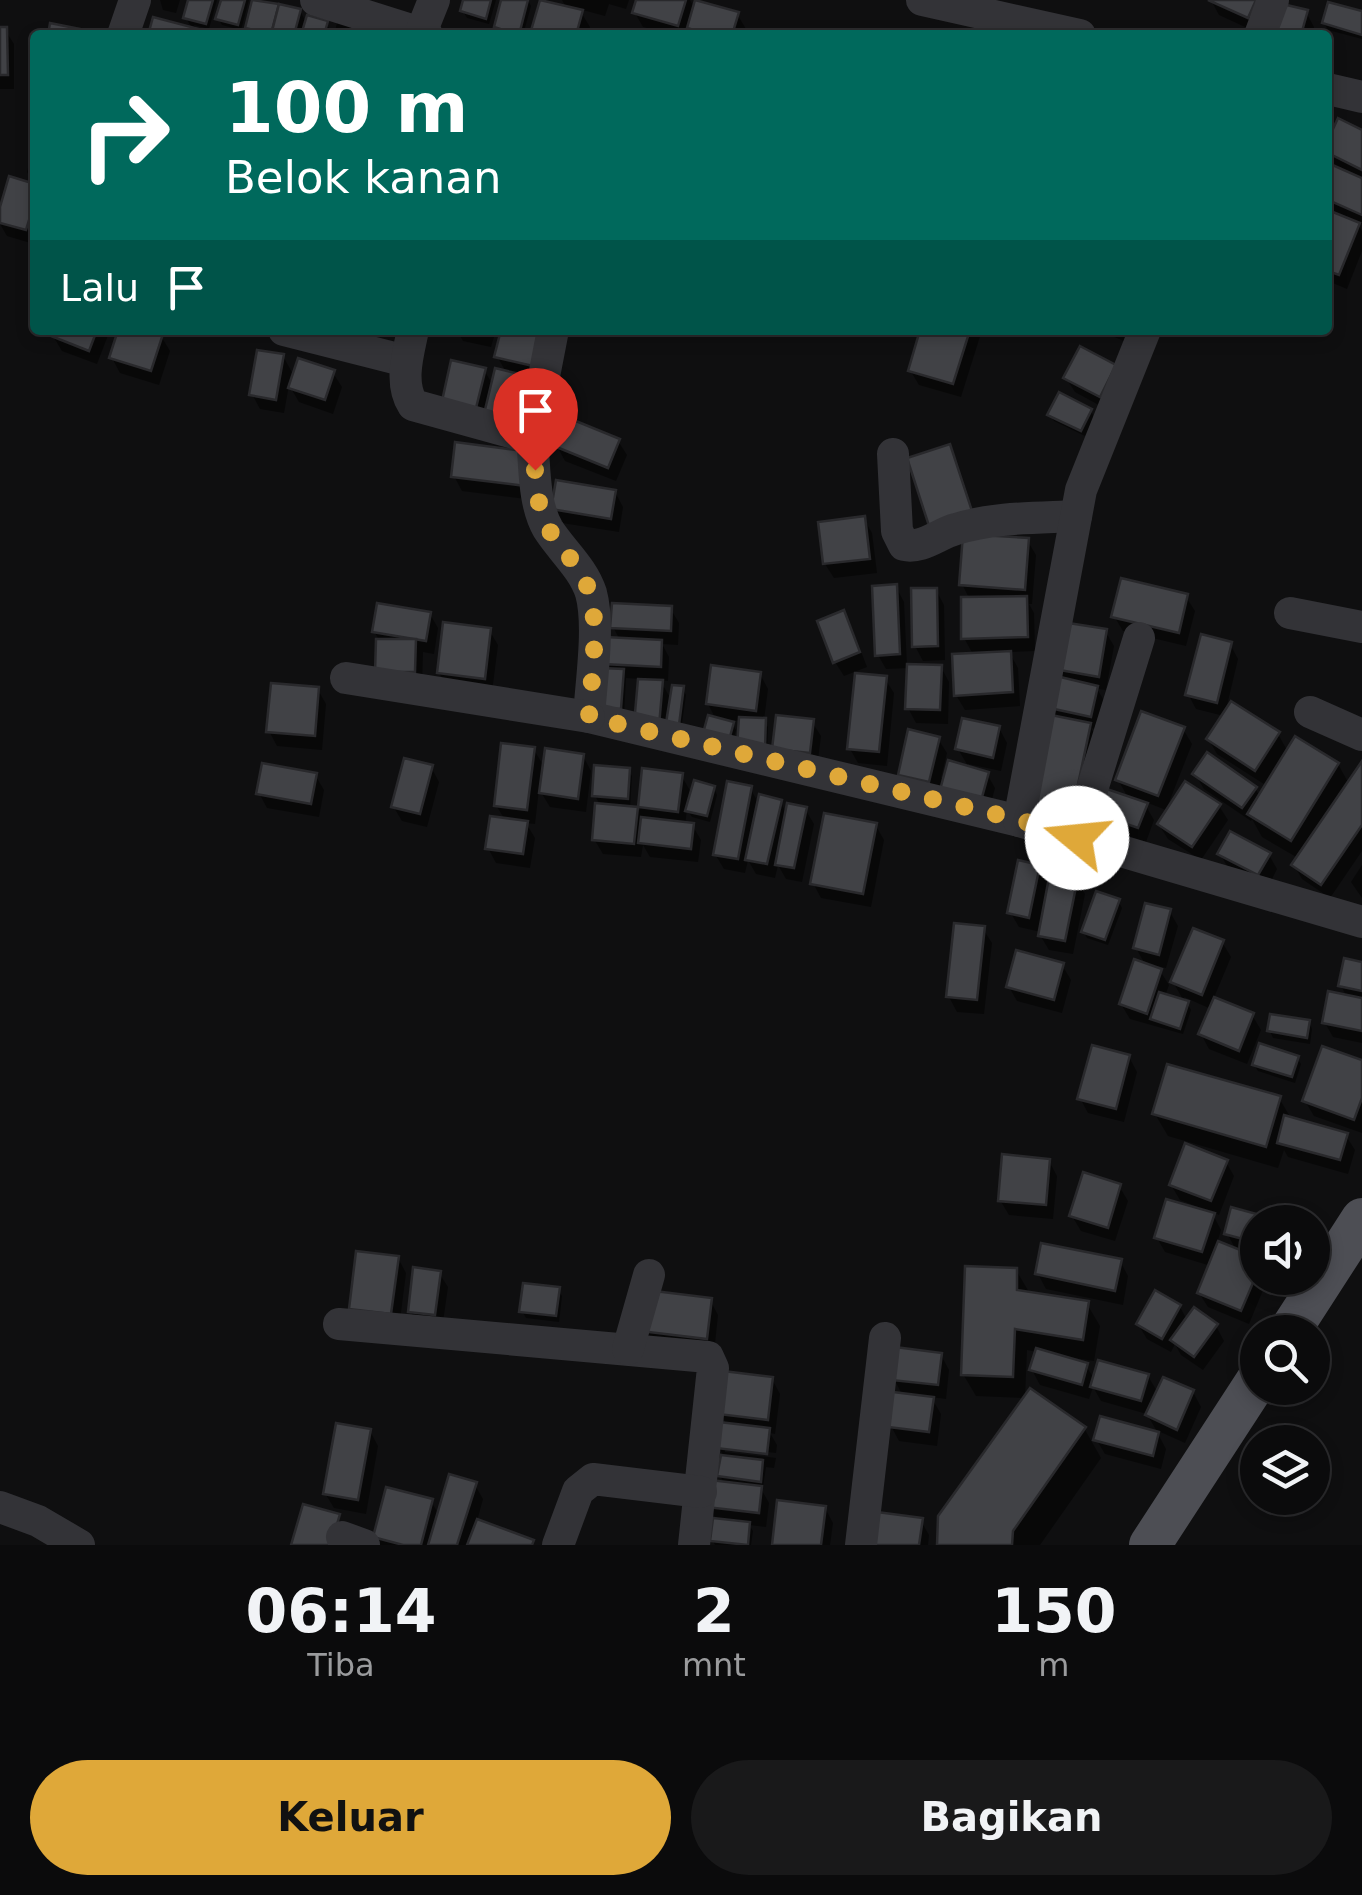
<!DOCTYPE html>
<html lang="id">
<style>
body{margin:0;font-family:"DejaVu Sans",sans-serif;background:#19191a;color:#f1f3f6;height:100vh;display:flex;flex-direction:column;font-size:38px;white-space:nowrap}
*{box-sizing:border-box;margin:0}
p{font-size:32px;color:#9a9b9d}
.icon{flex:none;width:55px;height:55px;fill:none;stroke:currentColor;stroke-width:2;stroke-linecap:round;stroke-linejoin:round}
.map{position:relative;height:1545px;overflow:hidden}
.drawer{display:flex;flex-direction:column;background:#0b0b0c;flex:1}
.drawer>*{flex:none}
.banner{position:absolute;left:30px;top:30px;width:1302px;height:305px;border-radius:10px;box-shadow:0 5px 15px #0003,0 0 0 2px #2b2b2d;background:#00695c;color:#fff;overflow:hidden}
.controls{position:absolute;left:1240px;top:1205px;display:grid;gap:20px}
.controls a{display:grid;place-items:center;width:90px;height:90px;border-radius:50%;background:#0b0b0c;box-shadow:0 5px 15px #0003,0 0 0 2px #2b2b2d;font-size:50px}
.pin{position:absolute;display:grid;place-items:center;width:85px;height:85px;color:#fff;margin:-102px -42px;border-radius:50% 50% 50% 0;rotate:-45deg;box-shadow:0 0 10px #0007}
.pin .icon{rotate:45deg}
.me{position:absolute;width:110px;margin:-55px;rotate:287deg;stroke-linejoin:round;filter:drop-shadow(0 0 8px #0008)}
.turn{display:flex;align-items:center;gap:35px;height:210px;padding:0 30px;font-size:45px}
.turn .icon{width:130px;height:130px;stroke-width:2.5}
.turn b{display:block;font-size:70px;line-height:85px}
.then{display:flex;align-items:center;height:95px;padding:0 30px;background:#0003;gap:20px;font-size:38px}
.eta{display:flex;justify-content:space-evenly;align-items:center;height:170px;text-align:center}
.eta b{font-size:60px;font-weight:600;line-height:70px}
.cta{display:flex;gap:20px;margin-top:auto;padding:20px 30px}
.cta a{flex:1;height:115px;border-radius:60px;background:#dfa839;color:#111;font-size:40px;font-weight:600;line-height:115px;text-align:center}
.cta a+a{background:#19191a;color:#f1f3f6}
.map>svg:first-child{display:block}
.shadow{fill:#0007}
.building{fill:#414246;stroke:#29292c;stroke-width:2.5}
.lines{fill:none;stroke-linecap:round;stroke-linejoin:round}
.minor{stroke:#333337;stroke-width:32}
.major{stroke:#4d4e54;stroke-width:42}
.route{stroke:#dfa839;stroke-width:18;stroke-dasharray:0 32.4}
</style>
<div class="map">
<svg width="1362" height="1545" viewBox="0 0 1362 1545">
<rect width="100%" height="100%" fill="#0f0f10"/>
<!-- shadow -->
<g class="shadow">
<path d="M160 0H180L176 13 163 10Z"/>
<path d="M191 0H217L209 29 194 25 199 35H151L193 30 186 18Z"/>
<path d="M223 0H249L241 30 222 25 218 18Z"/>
<path d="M255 0 300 11 307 24 326 23 333 35 251 34 248 27Z"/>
<path d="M466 0H496L489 24 467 18 463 11Z"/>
<path d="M504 0H528L531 6 523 35 500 34 497 27Z"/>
<path d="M562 0H629L626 9 609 4 605 16 579 9 590 27 587 35H534L567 9Z"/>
<path d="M638 0H690L695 9 737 14 746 29 744 35H694L689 27 687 35H645L647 28 643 27 635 13Z"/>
<path d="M1211 0H1271L1256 32 1219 15Z"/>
<path d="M1306 12 1314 27 1312 35H1272Z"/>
<path d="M1362 14V39L1328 30 1324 23Z"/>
<path d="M337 23 359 29 363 35H334Z"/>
<path d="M595 28 621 35H593Z"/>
<path d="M0 30H5L14 44V89H0Z"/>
<path d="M35 97V134L28 122Z"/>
<path d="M1340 121 1362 132V224L1357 222 1362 231V251L1347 289 1328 281V166L1337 170 1328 154V146Z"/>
<path d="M35 143V239L34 244 7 236 0 224V216L35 186 27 172Z"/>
<path d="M56 330H110L97 364 62 351 53 336Z"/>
<path d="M121 330H142L161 336 170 351 159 385 120 373 112 358Z"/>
<path d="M457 330H496L491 347 463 341Z"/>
<path d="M503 330H538L529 436 453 415 484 370 493 385 507 374 497 356Z"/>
<path d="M923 330H982L961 397 919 385 910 370Z"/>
<path d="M1099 330H1131L1126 342Z"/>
<path d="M1210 330H1230L1227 337Z"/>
<path d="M283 356 294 376 333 373 342 387 333 414 299 402 289 385 284 413 260 409 252 394Z"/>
<path d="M1114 367 1108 410 1075 392 1066 378Z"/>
<path d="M1091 411 1094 417 1085 436 1054 421 1050 415Z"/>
<path d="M618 441 627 455 616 481 565 461 557 446Z"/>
<path d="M949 447 957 461 978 526 931 525Z"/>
<path d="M529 454 534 500 462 491 454 476Z"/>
<path d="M615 492 623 507 619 532 562 523 554 509Z"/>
<path d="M864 519 872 533 877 573 834 578 825 564Z"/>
<path d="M1027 540 1036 555 1032 604H1029L1034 613 1035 651 1009 652 1018 668 1020 706 965 710 956 695 974 656 964 638 970 600 962 584Z"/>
<path d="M896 587 904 602 907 666 941 667 949 682 948 724 916 723 908 708 909 668 886 669 878 655Z"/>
<path d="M936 590 944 605 945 660 923 661 915 646Z"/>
<path d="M1186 597 1195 611 1186 646 1123 631 1114 616Z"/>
<path d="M670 608 679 623 678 645 662 644 669 657 668 681 660 680 672 701 683 689 686 695 681 730 667 740 640 679 626 678 624 715 605 714 606 663 620 640 613 627Z"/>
<path d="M430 614 438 628 434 654 423 652 422 686 378 671V638L374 631Z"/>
<path d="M843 614 852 628 867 667 844 676 835 662Z"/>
<path d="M489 630 498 645 492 692 448 687 439 673Z"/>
<path d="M1105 631 1114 646 1106 690 1097 689 1105 702 1099 730 1091 728 1098 740 1080 826 1038 818 1030 804 1056 669Z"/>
<path d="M1230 644 1238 659 1225 714 1278 734 1288 752 1338 764 1349 784 1362 766V851L1330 898 1302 879 1294 865 1298 858 1262 837 1252 819 1251 821 1204 789 1195 774 1255 788 1260 797 1267 786 1217 754 1209 740 1224 716 1196 709 1188 694Z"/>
<path d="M760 674 768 689 764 720 768 727 767 753 741 721 730 720 736 730 731 749 708 704Z"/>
<path d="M885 679 894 693 887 766 858 763 850 749Z"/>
<path d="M318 690 326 704 322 750 277 746 269 731Z"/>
<path d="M812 722 821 736 817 767 783 763Z"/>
<path d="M999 728 1007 743 1001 771 968 764V766L958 749Z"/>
<path d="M1183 729 1192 744 1166 810 1143 801 1154 820 1146 842 1100 826 1092 811 1129 799 1118 780Z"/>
<path d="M938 739 947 753 941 778 987 774 995 788 988 814 951 804 940 785 937 796 909 789 901 775Z"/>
<path d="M534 750 545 768 583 756 591 771 586 812 550 807 539 789 535 824 526 823 535 838 530 868 496 863 488 848 505 820 496 805Z"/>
<path d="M431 767 439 782 427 827 402 821 393 806Z"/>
<path d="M628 770 632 776 630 809 640 810 645 771 681 775 692 794 714 788 717 795 710 822 692 817 687 810 685 825H692L701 840 698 862 650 857 643 845 641 857 603 854 594 839 601 806 595 796Z"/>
<path d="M315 775 324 790 319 817 267 808 259 793Z"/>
<path d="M750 788 759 804 780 802 788 815 805 809 814 824 802 882 786 879 778 865 775 878 756 874 748 860 745 873 724 869 715 854Z"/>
<path d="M1219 806 1228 820 1201 860 1168 839 1159 825Z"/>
<path d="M876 826 884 840 871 907 821 898 813 883Z"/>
<path d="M1220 854 1269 855 1277 869 1267 889 1229 869Z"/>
<path d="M1362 865V898L1351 882Z"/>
<path d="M1039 867 1050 886 1076 880 1085 894 1073 954 1049 950 1040 935 1041 932 1019 927 1010 912Z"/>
<path d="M1118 901 1122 908 1108 945 1087 938 1083 931Z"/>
<path d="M1170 912 1178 926 1166 968 1157 966 1169 985 1165 996 1185 1003 1173 982 1222 942 1231 957 1213 1000 1252 1015 1261 1030 1247 1064 1209 1049 1201 1034 1211 1009 1184 997 1191 1010 1183 1034 1130 1019 1121 1004 1146 966 1136 948Z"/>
<path d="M983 929 992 943 984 1014 957 1012 949 997Z"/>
<path d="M1362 964V1043L1333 1037 1325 1023 1347 997 1341 986Z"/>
<path d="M1062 965 1071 980 1062 1013 1017 1001 1009 987Z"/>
<path d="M1309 1022 1312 1029 1310 1044 1273 1038 1270 1031Z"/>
<path d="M1129 1057 1137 1072 1124 1122 1088 1113 1080 1098Z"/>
<path d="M1297 1058 1301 1064 1295 1083 1258 1071 1254 1065Z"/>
<path d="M1362 1062V1133L1314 1116 1305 1101Z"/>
<path d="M1279 1098 1292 1120 1346 1136 1355 1150 1348 1174 1288 1157 1284 1150 1278 1168 1168 1136 1155 1114Z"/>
<path d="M1049 1161 1057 1176 1053 1219 1009 1215 1000 1200Z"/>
<path d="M1226 1162 1234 1176 1219 1215 1211 1211 1221 1230 1217 1243 1237 1252 1227 1233 1233 1210 1280 1222H1258V1254L1243 1250 1241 1253 1258 1260V1278H1268L1249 1324 1208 1307 1199 1293 1211 1266 1165 1252 1157 1238 1197 1210 1198 1207 1180 1200 1171 1185Z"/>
<path d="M1119 1186 1128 1201 1115 1241 1081 1231 1072 1216Z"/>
<path d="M398 1258 406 1273 399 1328 360 1324Z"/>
<path d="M1120 1261 1128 1276 1123 1305 1046 1289 1038 1274Z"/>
<path d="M1016 1270 1029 1292 1087 1304 1100 1326 1094 1361 1068 1357 1067 1360 1086 1366 1095 1380 1148 1376 1158 1393 1193 1392 1201 1407 1185 1443 1156 1430 1147 1414 1101 1401 1093 1387 1089 1399 1040 1385 1032 1370 1037 1352 1027 1350 1025 1398 1084 1428 1101 1458 1040 1545H939L1025 1398 976 1396 963 1374Z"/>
<path d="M439 1273 448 1287 442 1329 419 1326 410 1311Z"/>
<path d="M558 1290 562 1296 559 1322 526 1318 522 1311Z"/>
<path d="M710 1300 718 1315 714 1353 651 1345 643 1330Z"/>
<path d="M1180 1307 1187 1320 1216 1326 1224 1341 1203 1370 1181 1355 1175 1344 1171 1352 1147 1339 1138 1324Z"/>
<path d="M941 1355 949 1370 946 1399 931 1397 941 1414 937 1446 899 1441 891 1426 903 1396 894 1379Z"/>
<path d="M772 1379 780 1394 775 1434 770 1433 777 1445 776 1453 725 1447V1452L776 1458 774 1468 766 1467 763 1487H760L769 1503 766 1527 749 1525 753 1531 751 1545H715L713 1541 716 1519 709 1507 725 1484 720 1476 723 1455 719 1448 727 1425 720 1413Z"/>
<path d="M370 1431 378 1446 366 1514 334 1508 325 1493Z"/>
<path d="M1158 1434 1166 1449 1161 1469 1105 1454 1096 1439Z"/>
<path d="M475 1485 483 1499 477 1521 532 1542 533 1545H380L375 1537 431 1501 439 1515Z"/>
<path d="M825 1508 833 1523 830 1545H774Z"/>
<path d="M921 1521 929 1535 928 1545H875Z"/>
</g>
<!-- building -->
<g class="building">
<path d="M188 0H213L206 24 183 18Z"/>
<path d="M221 0H245L238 25 215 19Z"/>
<path d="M252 0 279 4 271 34 245 28Z"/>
<path d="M463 0H491L486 19 460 11Z"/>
<path d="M501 0H528L519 35 494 27Z"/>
<path d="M540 0 583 10 576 35 530 34Z"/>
<path d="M636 0H686L678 26 632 13Z"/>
<path d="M695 0 739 12 732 35H712L687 28Z"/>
<path d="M1208 0H1256L1248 18Z"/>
<path d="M1328 2 1362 11V35L1322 23Z"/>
<path d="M1278 3 1308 10 1301 35H1270Z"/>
<path d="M279 4 301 9 294 35H271Z"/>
<path d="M307 15 328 21 324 35H301Z"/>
<path d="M153 17 199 29 197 35H148Z"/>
<path d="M50 23 85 30 84 35H48Z"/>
<path d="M0 27H7L8 75H0Z"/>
<path d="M1338 118 1362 130V170L1328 153V140Z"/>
<path d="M1328 163 1362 178V215L1328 200Z"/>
<path d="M9 176 35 184V200L26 230 0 223V207Z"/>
<path d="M1328 210 1360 223 1339 275 1328 271Z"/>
<path d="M53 330H97L89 351 51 336Z"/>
<path d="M118 330H150L163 334 151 371 109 358Z"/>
<path d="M501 330H542L533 366 494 357Z"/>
<path d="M920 330H970L953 384 908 371Z"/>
<path d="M1080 346 1116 365 1100 397 1063 378Z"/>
<path d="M257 350 284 354 276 400 249 395Z"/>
<path d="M298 358 335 370 325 400 288 388Z"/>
<path d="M451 360 486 368 476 408 442 401Z"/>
<path d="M495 368 532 377 522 423 484 414Z"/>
<path d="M1059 392 1092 409 1081 431 1047 415Z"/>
<path d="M566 417 620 439 608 468 554 446Z"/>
<path d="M455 442 531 452 526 486 451 477Z"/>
<path d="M950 444 972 511 929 526 907 458Z"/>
<path d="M556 480 616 490 611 519 551 509Z"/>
<path d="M865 516 870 559 823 564 818 522Z"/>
<path d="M963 534 1029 538 1025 590 959 585Z"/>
<path d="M1121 578 1188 594 1179 633 1111 617Z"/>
<path d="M897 584 900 654 875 656 872 586Z"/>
<path d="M911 588H937L938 646 912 647Z"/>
<path d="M1027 596 1028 637 961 639V597Z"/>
<path d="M377 603 431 612 426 641 372 632Z"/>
<path d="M612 603 672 606 671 631 610 628Z"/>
<path d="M844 610 860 652 833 663 817 621Z"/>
<path d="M443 622 491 628 485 679 437 673Z"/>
<path d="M1062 622 1107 629 1099 677 1054 669Z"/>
<path d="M1201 634 1232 642 1217 703 1185 695Z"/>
<path d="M605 637 662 640 661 667 603 664Z"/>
<path d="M376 639H416L415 672H375Z"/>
<path d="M1011 651 1013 692 954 696 952 654Z"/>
<path d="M907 664 942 665 940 710 905 709Z"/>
<path d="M711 665 761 672 756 711 706 704Z"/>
<path d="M601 668 624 669 621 709 599 708Z"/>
<path d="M855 673 887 676 879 752 847 749Z"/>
<path d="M1052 675 1098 686 1091 717 1045 707Z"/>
<path d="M638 679 663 680 659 726 634 724Z"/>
<path d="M271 683 319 687 315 736 266 732Z"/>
<path d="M672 685 684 686 679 725 666 723Z"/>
<path d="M1231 701 1280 732 1255 771 1206 739Z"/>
<path d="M1141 711 1185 727 1158 796 1115 780Z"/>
<path d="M1046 714 1091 723 1072 813 1027 804Z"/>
<path d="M708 715 734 722 728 744 702 737Z"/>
<path d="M776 715 814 719 810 753 772 749Z"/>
<path d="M739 717 766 718 765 747 737 746Z"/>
<path d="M962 718 1000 726 993 758 955 749Z"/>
<path d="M908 729 940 737 929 782 898 775Z"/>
<path d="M1295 736 1339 763 1291 841 1247 814Z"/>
<path d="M501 743 535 747 527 810 494 806Z"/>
<path d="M545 748 584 754 578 799 539 793Z"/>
<path d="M1207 752 1257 787 1242 808 1192 774Z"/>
<path d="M404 758 433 765 420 814 391 807Z"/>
<path d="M948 760 989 772 981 801 940 790Z"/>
<path d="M1362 761V825L1321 885 1291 865Z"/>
<path d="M262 763 317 773 311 804 256 794Z"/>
<path d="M594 765 630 768 628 799 592 796Z"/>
<path d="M642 768 683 773 678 812 638 807Z"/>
<path d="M694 780 715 786 707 816 685 811Z"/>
<path d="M727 781 752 786 738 859 713 855Z"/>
<path d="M1185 781 1221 804 1192 847 1157 824Z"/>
<path d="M1098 786 1148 803 1138 828 1089 811Z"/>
<path d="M759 794 782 800 767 864 745 860Z"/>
<path d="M595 803 638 807 634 844 592 840Z"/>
<path d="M787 803 807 807 794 868 775 865Z"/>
<path d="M824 813 877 823 863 894 810 884Z"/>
<path d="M490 816 528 821 523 854 485 849Z"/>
<path d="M641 817 694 823 691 849 638 843Z"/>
<path d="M1230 831 1271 853 1258 875 1217 854Z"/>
<path d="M1018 860 1040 865 1029 918 1007 913Z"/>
<path d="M1050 872 1078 877 1065 941 1038 936Z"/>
<path d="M1096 891 1120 899 1105 940 1081 932Z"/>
<path d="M1145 903 1171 909 1159 955 1133 948Z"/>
<path d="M954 923 985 926 977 1000 946 997Z"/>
<path d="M1193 928 1224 940 1202 995 1170 982Z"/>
<path d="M1016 950 1064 963 1054 1000 1006 987Z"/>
<path d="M1344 958 1362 962V991L1338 986Z"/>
<path d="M1134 959 1162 969 1147 1014 1119 1004Z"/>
<path d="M1328 991 1362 998V1031L1322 1023Z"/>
<path d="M1159 992 1189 1001 1180 1029 1150 1019Z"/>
<path d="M1214 997 1254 1013 1239 1051 1198 1034Z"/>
<path d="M1270 1014 1310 1020 1307 1038 1267 1031Z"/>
<path d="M1259 1043 1299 1056 1292 1077 1252 1065Z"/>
<path d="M1092 1045 1130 1055 1116 1109 1077 1099Z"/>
<path d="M1322 1046 1362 1060V1098L1354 1120 1302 1101Z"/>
<path d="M1167 1064 1281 1096 1266 1147 1152 1114Z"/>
<path d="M1284 1115 1348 1133 1340 1160 1277 1143Z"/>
<path d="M1185 1143 1228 1160 1211 1201 1169 1185Z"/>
<path d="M1002 1154 1050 1159 1046 1205 998 1201Z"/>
<path d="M1083 1172 1121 1184 1108 1228 1069 1216Z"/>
<path d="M1166 1199 1215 1213 1202 1252 1154 1238Z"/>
<path d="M1231 1207 1286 1222H1258V1243L1224 1234Z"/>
<path d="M1218 1241 1258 1257V1271L1241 1311 1197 1293Z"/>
<path d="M1041 1243 1122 1259 1115 1291 1035 1274Z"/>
<path d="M356 1251 399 1256 391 1314 349 1309Z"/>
<path d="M965 1266 1017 1268V1290L1089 1301 1083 1340 1015 1329 1013 1377 961 1375Z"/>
<path d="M413 1267 441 1271 435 1315 408 1312Z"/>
<path d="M523 1283 560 1287 556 1316 519 1312Z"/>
<path d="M646 1290 712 1298 707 1339 640 1331Z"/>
<path d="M1155 1290 1181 1305 1162 1339 1136 1324Z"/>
<path d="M1194 1307 1218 1324 1194 1357 1170 1340Z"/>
<path d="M895 1347 942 1353 938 1385 891 1380Z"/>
<path d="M1036 1348 1088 1363 1082 1385 1029 1370Z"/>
<path d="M1098 1360 1149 1374 1141 1401 1090 1387Z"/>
<path d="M723 1371 773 1377 768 1420 718 1414Z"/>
<path d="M1163 1377 1194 1390 1177 1430 1145 1415Z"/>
<path d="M1030 1388 1086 1427 1013 1531 1012 1545H937L938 1516Z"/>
<path d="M893 1392 934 1397 929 1432 888 1427Z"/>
<path d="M1100 1416 1159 1432 1153 1456 1093 1440Z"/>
<path d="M719 1422 770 1428 767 1454 716 1448Z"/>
<path d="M336 1423 371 1429 358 1500 323 1494Z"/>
<path d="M721 1455 763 1460 761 1482 717 1476Z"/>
<path d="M449 1474 477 1482 457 1545H428Z"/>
<path d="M710 1480 762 1486 759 1513 706 1507Z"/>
<path d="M386 1487 433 1499 421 1545H403L373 1537Z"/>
<path d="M777 1500 826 1506 821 1545H772Z"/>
<path d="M303 1504 340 1514 331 1545H291Z"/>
<path d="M877 1512 923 1518 919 1545H872Z"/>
<path d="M713 1518 750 1522 748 1545 710 1541Z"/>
<path d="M477 1519 534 1540 532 1545H467Z"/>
</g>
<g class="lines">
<!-- minor -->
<g class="minor">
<path d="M316 0 427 35"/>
<path d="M922 0 1080 35"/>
<path d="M123 35 135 0"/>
<path d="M420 35 434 0"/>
<path d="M1260 35 1273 0"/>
<path d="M1328 89 1362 97"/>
<path d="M284 330 406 361"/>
<path d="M413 330C408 354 399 383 413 405L532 438 553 330"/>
<path d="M532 438C535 466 533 503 548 529 562 551 583 568 591 593 600 626 591 682 589 717L1019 821 1362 922"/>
<path d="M893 454 897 531 904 545C922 549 938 534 956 529 995 517 1035 518 1076 516"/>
<path d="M1290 613 1362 627"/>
<path d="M346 678 589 717"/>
<path d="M1310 712 1362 735"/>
<path d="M1019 821 1081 490 1145 330"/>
<path d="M1077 838 1139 638"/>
<path d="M339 1324 708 1357 713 1368 694 1545"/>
<path d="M628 1349 649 1275"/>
<path d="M0 1507 38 1521 79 1545"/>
<path d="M342 1537 364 1545"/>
<path d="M558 1545 578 1491 593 1479 701 1492"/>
<path d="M861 1545 885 1338"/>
</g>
<!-- major -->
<g class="major">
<path d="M1289 1332 1362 1219"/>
<path d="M1150 1545 1258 1379"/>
</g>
</g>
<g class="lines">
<!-- route -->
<path class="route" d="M535 470C537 489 538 508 546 524 558 548 581 565 589 591 600 624 591 681 589 717L1020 820 1077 838"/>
</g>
</svg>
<div class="controls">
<a><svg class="icon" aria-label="sound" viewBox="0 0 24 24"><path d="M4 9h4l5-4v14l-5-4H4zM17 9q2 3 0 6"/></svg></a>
<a><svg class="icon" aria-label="search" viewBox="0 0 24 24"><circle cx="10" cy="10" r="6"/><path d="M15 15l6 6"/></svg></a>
<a><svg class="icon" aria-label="layers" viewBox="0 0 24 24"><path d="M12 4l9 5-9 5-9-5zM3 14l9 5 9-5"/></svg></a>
</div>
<div class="pin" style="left:535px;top:470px;background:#d93025"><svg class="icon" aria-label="arrive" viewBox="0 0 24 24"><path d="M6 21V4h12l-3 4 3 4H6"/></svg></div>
<svg class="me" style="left:1077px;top:838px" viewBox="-20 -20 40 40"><circle r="19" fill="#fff"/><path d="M0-13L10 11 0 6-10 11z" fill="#dfa839"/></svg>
<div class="banner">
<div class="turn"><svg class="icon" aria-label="right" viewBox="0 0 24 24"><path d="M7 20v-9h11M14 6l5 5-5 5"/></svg><div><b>100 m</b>Belok kanan</div></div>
<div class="then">Lalu<svg class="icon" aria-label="arrive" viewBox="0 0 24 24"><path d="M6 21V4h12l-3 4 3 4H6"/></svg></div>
</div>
</div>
<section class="drawer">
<div class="eta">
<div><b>06:14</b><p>Tiba</p></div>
<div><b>2</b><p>mnt</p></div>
<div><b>150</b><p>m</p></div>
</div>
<div class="cta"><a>Keluar</a><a>Bagikan</a></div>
</section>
